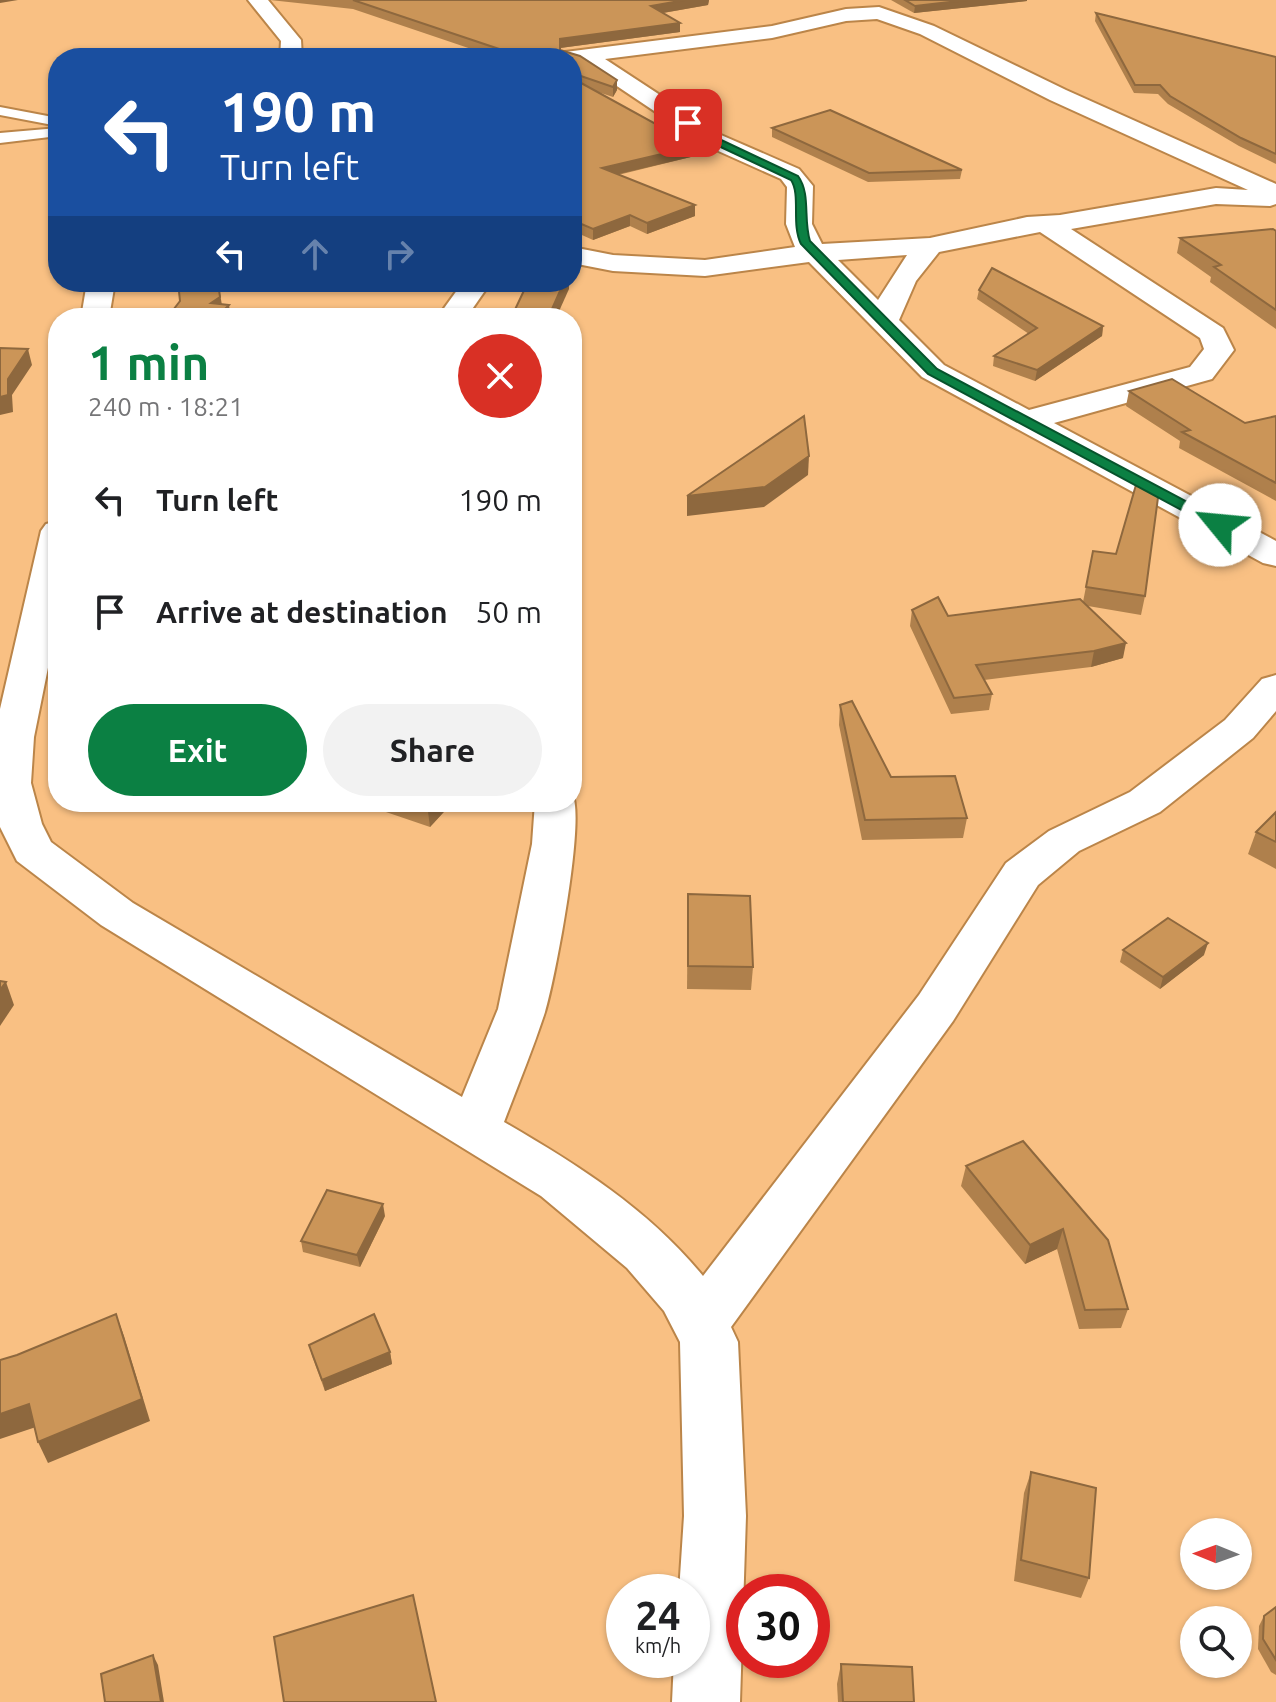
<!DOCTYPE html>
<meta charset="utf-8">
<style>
body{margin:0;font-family:Ubuntu,sans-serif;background:#f2f2f2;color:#202124;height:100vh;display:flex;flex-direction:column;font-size:30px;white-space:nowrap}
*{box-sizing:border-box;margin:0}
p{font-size:26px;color:#757577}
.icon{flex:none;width:44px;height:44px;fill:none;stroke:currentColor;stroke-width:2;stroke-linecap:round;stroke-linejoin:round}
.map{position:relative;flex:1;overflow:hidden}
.panel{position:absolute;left:48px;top:308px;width:534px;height:504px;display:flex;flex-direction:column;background:#fff;border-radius:32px;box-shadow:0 2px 6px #0004}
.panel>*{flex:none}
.top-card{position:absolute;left:48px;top:48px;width:534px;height:244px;border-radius:32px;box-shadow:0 2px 6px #0004;background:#1a4fa0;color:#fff;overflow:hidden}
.needle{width:52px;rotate:271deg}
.fabs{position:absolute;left:1180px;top:1518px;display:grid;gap:16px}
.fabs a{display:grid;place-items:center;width:72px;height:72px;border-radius:50%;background:#fff;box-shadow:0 2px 6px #0004;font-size:40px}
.speed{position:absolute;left:606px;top:1574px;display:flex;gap:16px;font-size:40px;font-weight:700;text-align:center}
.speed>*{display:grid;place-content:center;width:104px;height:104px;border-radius:50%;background:#fff;box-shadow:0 2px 6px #0004;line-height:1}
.speed small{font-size:20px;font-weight:400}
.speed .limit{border:12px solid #d22;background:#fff;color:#111}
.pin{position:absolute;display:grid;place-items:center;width:68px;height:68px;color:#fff;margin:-34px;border-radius:16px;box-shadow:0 4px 12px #0006}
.me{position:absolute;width:88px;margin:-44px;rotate:298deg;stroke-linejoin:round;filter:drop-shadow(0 0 6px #0008)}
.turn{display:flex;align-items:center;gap:28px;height:168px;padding:0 40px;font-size:36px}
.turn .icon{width:104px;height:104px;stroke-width:2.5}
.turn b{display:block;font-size:56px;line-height:68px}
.lanes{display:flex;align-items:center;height:76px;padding:0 40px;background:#0003;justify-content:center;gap:40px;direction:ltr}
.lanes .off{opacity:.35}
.round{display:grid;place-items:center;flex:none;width:84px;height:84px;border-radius:42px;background:#f2f2f2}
.head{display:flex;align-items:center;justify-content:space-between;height:136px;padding:0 40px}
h1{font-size:48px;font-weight:700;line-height:60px;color:#0b8043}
.cta{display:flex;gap:16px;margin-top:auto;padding:16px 40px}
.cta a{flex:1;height:92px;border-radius:48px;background:#0b8043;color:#fff;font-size:32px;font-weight:700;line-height:92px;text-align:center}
.cta a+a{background:#f2f2f2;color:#202124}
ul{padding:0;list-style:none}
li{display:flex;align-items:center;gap:24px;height:112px;padding:0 40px}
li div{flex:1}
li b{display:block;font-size:30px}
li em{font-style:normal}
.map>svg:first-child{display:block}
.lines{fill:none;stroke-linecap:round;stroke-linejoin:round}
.lane-casing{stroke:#bb8549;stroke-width:4}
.street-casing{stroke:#bb8549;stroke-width:4}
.lane{fill:#fff;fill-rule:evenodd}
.street{fill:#fff;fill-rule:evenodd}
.wall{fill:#af804c}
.shaded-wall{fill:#8e683e}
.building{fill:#cb9558;stroke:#8e683e;stroke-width:2}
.route{fill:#0b8043;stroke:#07532c;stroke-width:2}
</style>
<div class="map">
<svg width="1276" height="1702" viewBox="0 0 1276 1702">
<rect width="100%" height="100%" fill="#f9c083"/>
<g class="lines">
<defs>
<g id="lane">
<path d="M0 107 58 118V126L0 115Z"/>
<path d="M58 128V136L0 143V133Z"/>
</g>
<g id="street">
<path d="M248 0H268L301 40 302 58H280L281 41Z"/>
<path d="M879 7 934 26 1066 90 1276 184V204L1270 206 1216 204 1071 229 1223 328 1234 350 1212 379 1054 423 1276 541V566L1263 563 922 377 809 262 705 276 613 271 572 263V247L613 255 705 260 795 247 786 224 787 187 781 179 705 145 581 62 573 63 572 58H563L565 52 772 26 846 9ZM877 19 920 34 1050 100 1248 190 1216 188 1060 215 1027 217 930 238 822 244 812 224 813 186 799 169 721 135 605 59 772 38 846 21ZM1040 232 1200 338 1204 349 1190 367 1029 410 944 365 899 320 916 281 939 252ZM907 255 878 300 838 260Z"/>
<path d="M87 282H115L109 318H81Z"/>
<path d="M463 282H491L466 318H437Z"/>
<path d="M58 521V618L34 737 31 783 42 824 51 842 133 903 462 1097 498 1009 532 844 535 802H572V794C586 816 555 980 545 1012 533 1049 518 1085 504 1122 578 1165 648 1209 703 1276L919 995 1006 863 1049 831 1130 792 1225 720 1262 679 1276 675V711L1253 738 1160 812 1079 851 1038 885 953 1021 731 1327 738 1342 746 1516 740 1702H672L674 1660H692V1592H679L684 1516 680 1342 664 1311 627 1268 541 1196 101 925 17 861 0 827V709L41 531 46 524Z"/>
</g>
</defs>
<!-- lane casing -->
<use href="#lane" class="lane-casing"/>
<!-- street casing -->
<use href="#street" class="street-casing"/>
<!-- lane -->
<use href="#lane" class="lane"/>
<!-- street -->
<use href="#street" class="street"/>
</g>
<!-- wall -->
<g class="wall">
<path d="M270 0H709L708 5 663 13 680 23V32L560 48V50L580 56 617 80V90L613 97 595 91 696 146 695 156 618 175 695 205V216L647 234 630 226 593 240 573 231 572 58H498L353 9Z"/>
<path d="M891 0H1027V1L914 13Z"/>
<path d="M1096 13 1276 57V164L1239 146 1168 104 1158 94 1134 93 1095 21Z"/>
<path d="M772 128 962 170 960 179 868 182 772 137Z"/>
<path d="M1276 231V329L1210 282 1211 277 1177 253 1180 238Z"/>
<path d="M979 290 1103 326 1102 336 1035 381 993 366 994 356 1029 334 977 299Z"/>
<path d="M1129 391 1245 423 1276 416V501L1179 448 1180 441 1126 406Z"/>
<path d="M1093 551 1145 596 1141 615 1088 606 1123 658 1091 667 984 680 992 694 989 710 951 714 910 626 912 610 948 616 1083 602Z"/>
<path d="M840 705 891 777 967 818 963 838 862 840 839 725Z"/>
<path d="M382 802H453L430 827 383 811Z"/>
<path d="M1276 812V869L1248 854 1256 832Z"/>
<path d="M688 894 753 967 751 990 687 989Z"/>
<path d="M1123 950 1204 955 1160 989 1120 962Z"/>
<path d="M1023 1141 1128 1309 1121 1328 1079 1329 1057 1249 1025 1264 961 1186 966 1166Z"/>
<path d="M385 1216 360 1267 303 1252 301 1241Z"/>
<path d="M309 1345 390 1352 392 1364 325 1391 312 1356Z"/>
<path d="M1031 1472 1089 1578 1081 1598 1014 1581 1024 1493Z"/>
<path d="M1276 1607V1675L1271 1672 1258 1649 1259 1626 1264 1616Z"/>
<path d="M841 1664 914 1702H838L837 1684Z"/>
</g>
<!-- shaded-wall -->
<g class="shaded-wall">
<path d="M0 0H18L0 3Z"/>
<path d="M685 0H709L708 5 651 15V6Z"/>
<path d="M967 0H1027V1L914 13 915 6Z"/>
<path d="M680 23V32L560 48V39Z"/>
<path d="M617 80V90L613 97V87Z"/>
<path d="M696 146 695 156 602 178V168Z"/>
<path d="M695 205V216L647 234V223Z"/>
<path d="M630 215V226L593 240V229Z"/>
<path d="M218 282 223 311 229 305 231 318H214L211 303Z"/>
<path d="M564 282H569V289L556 318H548Z"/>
<path d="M1103 326 1102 336 1035 381 1037 370Z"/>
<path d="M28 349 32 365 12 395 13 412 0 415V397L8 379Z"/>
<path d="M809 456 808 475 764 507 687 516V496Z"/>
<path d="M1126 643 1123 658 1091 667 1094 651Z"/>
<path d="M429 802H453L430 827 427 804Z"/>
<path d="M1208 943 1204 955 1160 989 1163 977Z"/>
<path d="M6 982 14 1005 0 1026V990Z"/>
<path d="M383 1204 385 1216 360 1267 357 1255Z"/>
<path d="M1063 1229 1057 1249 1025 1264 1030 1245Z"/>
<path d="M116 1314 124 1336 150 1421 48 1463 38 1442Z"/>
<path d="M390 1352 392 1364 325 1391 322 1380Z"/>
<path d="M29 1404 39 1426 0 1439V1414Z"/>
<path d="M153 1655 158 1665 164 1702H161Z"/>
</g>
<!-- building -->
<g class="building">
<path d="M353 0H685L651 6 680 23 560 39V50L580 56 617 80 613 87 572 73V58H526Z"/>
<path d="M905 0H967L915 6Z"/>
<path d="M1096 13 1276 57V154L1241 138 1170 96 1160 85H1135Z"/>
<path d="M572 78 696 146 602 168 695 205 647 223 630 215 593 229 572 220Z"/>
<path d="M830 110 962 170 869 173 772 128Z"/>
<path d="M1273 229 1276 231V310L1214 267 1221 265 1180 238Z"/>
<path d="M992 268 1103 326 1037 370 994 356 1037 328 979 290Z"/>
<path d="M178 282H218L220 297 211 303 229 305 216 318H167L180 301Z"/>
<path d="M528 282H564L548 318H511Z"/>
<path d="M0 348 28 349 8 379V395L0 397Z"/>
<path d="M1172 379 1245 423 1276 416V483L1182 432 1190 430 1129 391Z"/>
<path d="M804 416 809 456 765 487 687 496Z"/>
<path d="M1138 478 1159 490 1145 596 1086 587 1093 551 1116 554Z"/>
<path d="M938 597 948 616 1080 599 1126 643 1094 651 976 665 992 694 954 698 912 610Z"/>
<path d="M852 701 891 777 955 776 967 818 865 820 840 705Z"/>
<path d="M1276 812V842L1256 832Z"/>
<path d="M688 894 750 896 753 967 688 966Z"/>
<path d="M1168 918 1208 943 1163 977 1123 950Z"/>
<path d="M0 981 6 982 0 990Z"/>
<path d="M1023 1141 1108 1240 1128 1309 1085 1310 1063 1229 1030 1245 966 1166Z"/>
<path d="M327 1190 383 1204 357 1255 301 1241Z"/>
<path d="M116 1314 142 1399 38 1442 29 1404 0 1414V1360L17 1355Z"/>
<path d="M374 1314 390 1352 322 1380 309 1345Z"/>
<path d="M1031 1472 1096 1488 1089 1578 1021 1560Z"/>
<path d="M413 1595 436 1702H284L274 1637Z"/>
<path d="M1276 1607V1660L1263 1639 1264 1616Z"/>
<path d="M153 1655 161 1702H105L101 1674Z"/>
<path d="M841 1664 912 1667 914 1702H843Z"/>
</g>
<!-- route -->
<path class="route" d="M684 121H691L717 138 798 176C811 194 803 219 810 241L937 369 1225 522V528H1215L928 374 801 244C791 224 801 195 791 180L710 142 684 125Z"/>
</svg>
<div class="fabs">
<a><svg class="needle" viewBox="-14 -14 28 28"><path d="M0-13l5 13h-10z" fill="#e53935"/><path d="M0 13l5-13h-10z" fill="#757577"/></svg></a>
<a><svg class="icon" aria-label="search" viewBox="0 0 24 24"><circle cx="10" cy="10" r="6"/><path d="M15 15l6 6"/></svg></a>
</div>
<div class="speed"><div>24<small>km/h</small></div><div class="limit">30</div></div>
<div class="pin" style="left:688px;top:123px;background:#d93025"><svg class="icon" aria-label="arrive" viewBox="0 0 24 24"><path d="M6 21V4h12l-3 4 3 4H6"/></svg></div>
<svg class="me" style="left:1220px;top:525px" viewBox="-20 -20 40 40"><circle r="19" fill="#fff"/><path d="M0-13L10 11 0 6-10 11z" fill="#0b8043"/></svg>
<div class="top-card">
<div class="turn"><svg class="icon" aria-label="left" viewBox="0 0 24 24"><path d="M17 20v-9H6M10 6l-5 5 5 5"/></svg><div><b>190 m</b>Turn left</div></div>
<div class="lanes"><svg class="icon" aria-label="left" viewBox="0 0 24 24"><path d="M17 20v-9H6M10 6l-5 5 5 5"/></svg><svg class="icon off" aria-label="ahead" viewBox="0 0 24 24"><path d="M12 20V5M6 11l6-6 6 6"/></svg><svg class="icon off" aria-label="right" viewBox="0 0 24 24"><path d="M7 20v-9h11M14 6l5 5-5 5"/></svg></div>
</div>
<section class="panel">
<div class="head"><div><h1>1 min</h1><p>240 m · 18:21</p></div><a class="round" style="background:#d93025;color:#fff"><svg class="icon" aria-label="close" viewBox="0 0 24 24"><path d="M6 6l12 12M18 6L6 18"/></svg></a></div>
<ul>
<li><svg class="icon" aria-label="left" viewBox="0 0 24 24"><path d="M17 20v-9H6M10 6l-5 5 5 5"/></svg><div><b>Turn left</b></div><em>190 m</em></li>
<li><svg class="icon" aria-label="arrive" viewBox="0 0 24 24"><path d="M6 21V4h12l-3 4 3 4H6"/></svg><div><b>Arrive at destination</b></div><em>50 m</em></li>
</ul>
<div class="cta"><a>Exit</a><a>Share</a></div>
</section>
</div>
